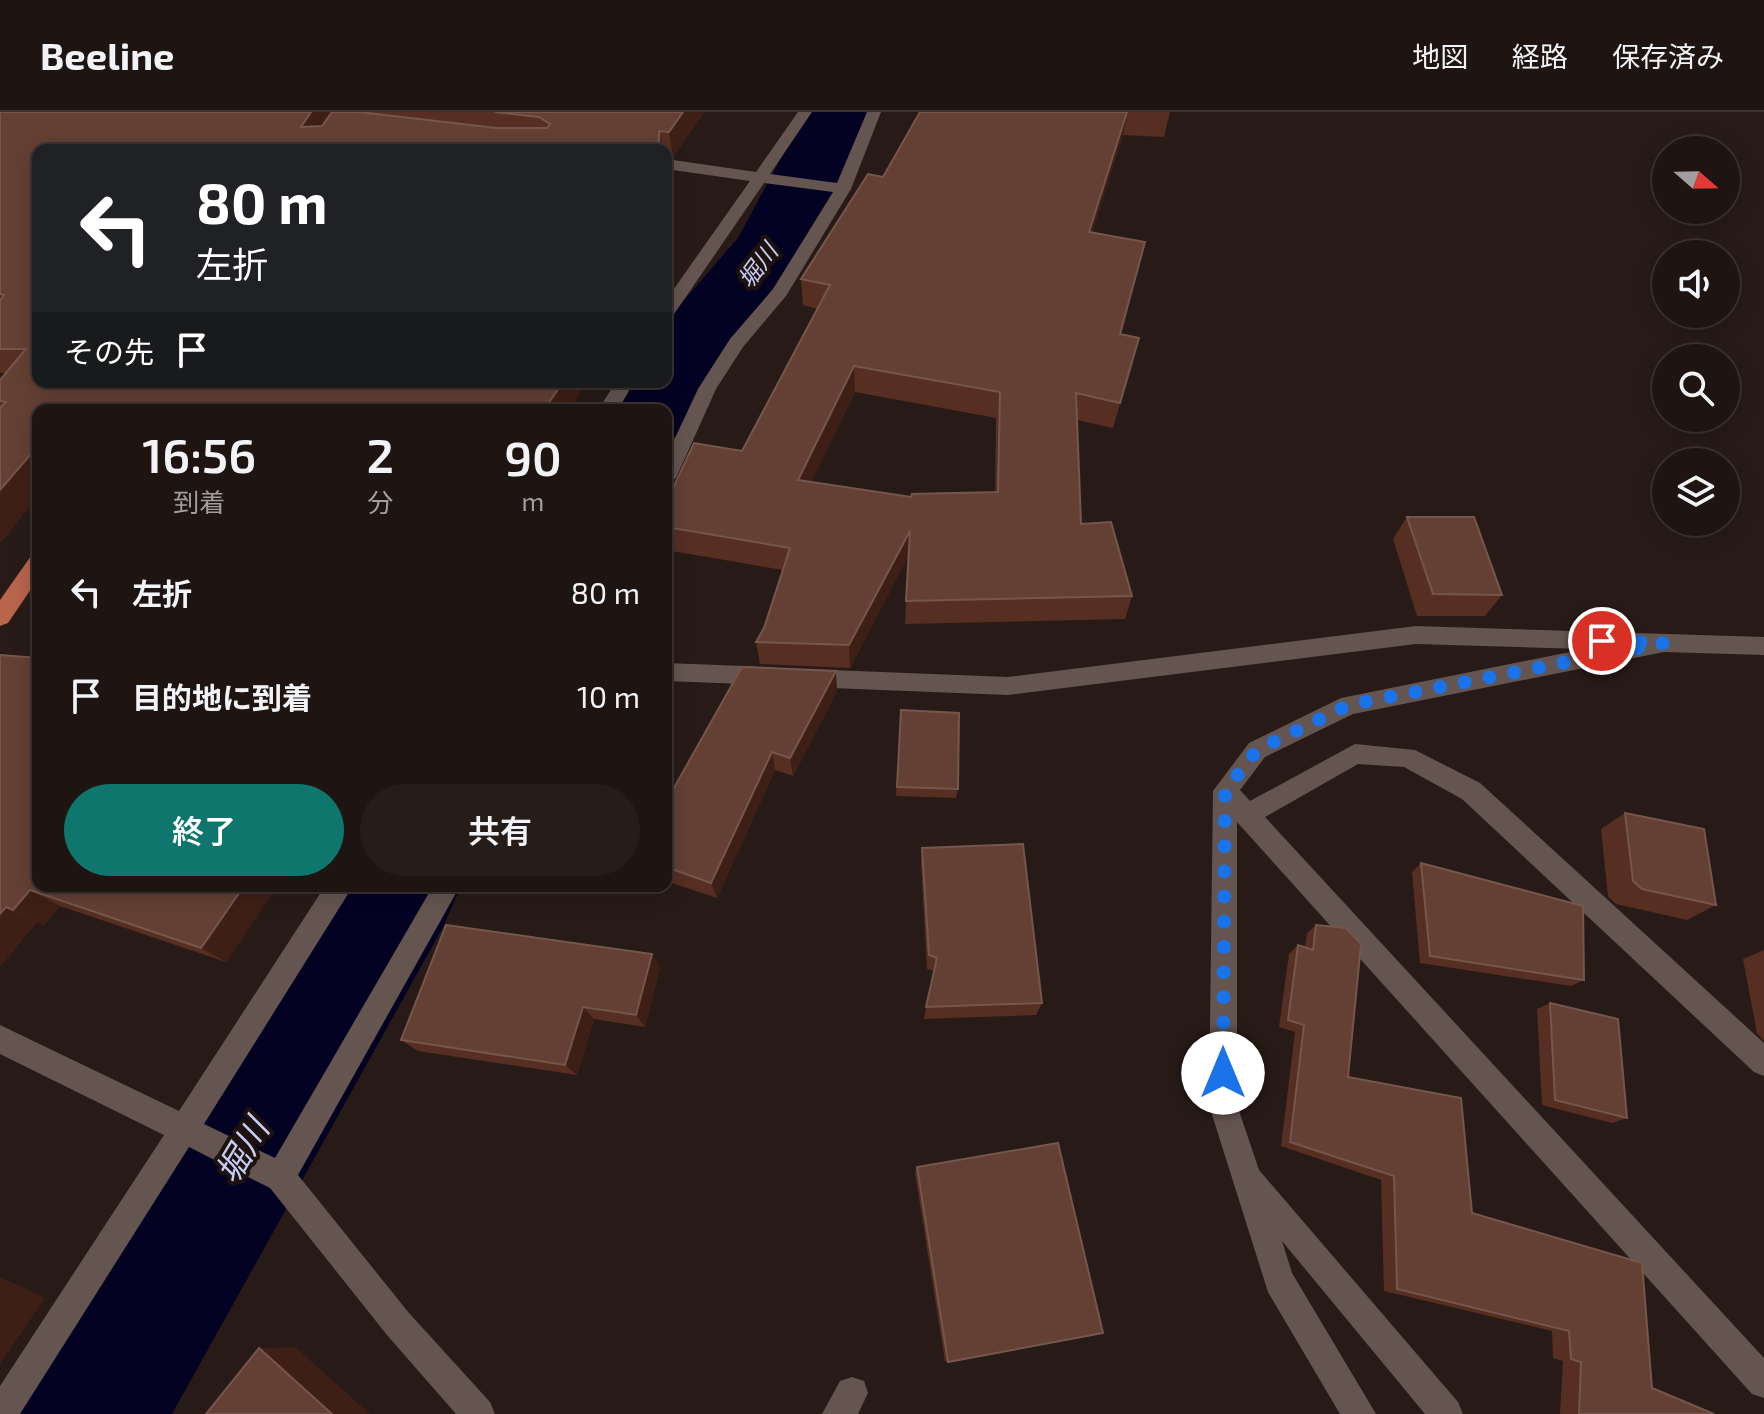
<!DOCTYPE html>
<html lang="ja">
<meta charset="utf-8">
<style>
body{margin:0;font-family:"Exo 2","Noto Sans JP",sans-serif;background:#261d1a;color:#f1f3f6;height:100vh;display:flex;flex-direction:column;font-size:30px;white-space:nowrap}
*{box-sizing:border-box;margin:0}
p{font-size:26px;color:#a19e9f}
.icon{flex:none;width:44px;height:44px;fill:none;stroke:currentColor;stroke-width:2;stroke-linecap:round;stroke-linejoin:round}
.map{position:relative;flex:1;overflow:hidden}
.drawer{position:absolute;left:32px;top:292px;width:640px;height:488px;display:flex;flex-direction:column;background:#1e1411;border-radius:16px;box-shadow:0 4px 20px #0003,0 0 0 2px #3c3331}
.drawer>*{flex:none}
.guide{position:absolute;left:32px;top:32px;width:640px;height:244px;border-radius:16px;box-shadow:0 4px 20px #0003,0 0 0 2px #3c3331;background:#202124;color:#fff;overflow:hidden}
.needle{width:52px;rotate:110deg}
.tools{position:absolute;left:1652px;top:24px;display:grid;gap:16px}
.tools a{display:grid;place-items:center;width:88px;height:88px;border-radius:50%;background:#1e1411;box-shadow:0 4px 20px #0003,0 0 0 2px #3c3331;font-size:40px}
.pin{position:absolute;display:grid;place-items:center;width:68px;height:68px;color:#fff;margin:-34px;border:4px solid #fff;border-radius:50%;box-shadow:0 2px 8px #0007}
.me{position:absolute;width:88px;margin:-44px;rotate:0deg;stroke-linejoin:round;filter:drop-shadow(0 0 6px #0008)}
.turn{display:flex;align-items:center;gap:28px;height:168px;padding:0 32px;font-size:36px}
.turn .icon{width:104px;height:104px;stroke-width:2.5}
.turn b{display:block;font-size:56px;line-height:68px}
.then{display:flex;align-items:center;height:76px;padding:0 32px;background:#0003;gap:16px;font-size:30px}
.eta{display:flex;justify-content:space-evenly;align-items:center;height:136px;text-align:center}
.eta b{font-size:48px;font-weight:600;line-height:56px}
.cta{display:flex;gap:16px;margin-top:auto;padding:16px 32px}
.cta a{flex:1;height:92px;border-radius:48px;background:#0f766e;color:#fff;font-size:32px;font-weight:600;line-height:92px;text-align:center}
.cta a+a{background:#261d1a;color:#f1f3f6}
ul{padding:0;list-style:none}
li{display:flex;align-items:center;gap:24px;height:104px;padding:0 32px}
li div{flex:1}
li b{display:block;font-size:30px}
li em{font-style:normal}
header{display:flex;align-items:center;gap:48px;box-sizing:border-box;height:112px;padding:0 40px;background:#1e1411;border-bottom:2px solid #3c3331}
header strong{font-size:38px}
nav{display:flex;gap:44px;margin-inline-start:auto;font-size:28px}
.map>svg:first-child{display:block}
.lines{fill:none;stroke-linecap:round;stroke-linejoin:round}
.river{fill:#040222;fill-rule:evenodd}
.street{fill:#655551;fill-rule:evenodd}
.primary{fill:#b8654c;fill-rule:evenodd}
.wall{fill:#562e22;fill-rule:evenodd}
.shaded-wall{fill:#3e1f16}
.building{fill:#644034;stroke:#76564c;stroke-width:2;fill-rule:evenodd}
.route{stroke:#1a73e8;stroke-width:14;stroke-dasharray:0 25.2}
.labels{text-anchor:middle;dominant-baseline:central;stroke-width:8;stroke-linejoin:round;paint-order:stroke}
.far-water-label{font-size:24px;font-style:italic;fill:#c6cdf7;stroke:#1e120e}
.near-water-label{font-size:34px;font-style:italic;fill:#c6cdf7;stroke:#1e120e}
</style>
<header>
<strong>Beeline</strong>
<nav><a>地図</a><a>経路</a><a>保存済み</a></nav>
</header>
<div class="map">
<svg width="1764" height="1302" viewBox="0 0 1764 1302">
<rect width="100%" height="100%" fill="#281b17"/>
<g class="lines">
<!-- river -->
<g class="river">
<path d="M806 0H878L814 136 729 247 690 320 666 327V298H611L627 270H666V209L738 126Z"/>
<path d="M329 774H461L443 815 172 1302H3L26 1245Z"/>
</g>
<!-- street -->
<g class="street">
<path d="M798 0H812L770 62 837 71 867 0H881L851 77 786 184 743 235 716 277 676 366 666 373V345L698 277 730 227 773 177 833 80 764 71 672 205 666 207V188L750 69 666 57V47L756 60Z"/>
<path d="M616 270H634L618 298H598Z"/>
<path d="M1416 514 1764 525V543L1664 540 1353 602 1265 645 1240 678 1250 689 1355 632 1415 638 1480 671 1764 931V964L1754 960 1462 687 1404 655 1358 652 1265 705 1764 1246V1286L1752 1282 1237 710V993L1259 1058 1458 1290 1463 1302H1425L1282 1129 1292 1161 1376 1302H1340L1268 1180 1209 993 1213 679 1249 631 1341 586 1585 537 1416 532 1008 583 806 575 798 573 795 566 798 559 806 557 1008 565Z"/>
<path d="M666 551 769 555 777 557 780 564 777 571 769 573 666 569Z"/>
<path d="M325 774H353L204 1012 275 1046 433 774H460L298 1063 409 1201 490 1290 495 1302H456L387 1223 270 1076 189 1035 20 1302H0V1274L164 1023 0 942V913L179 999Z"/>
<path d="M852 1265 864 1269 868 1281 858 1302H822L840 1269Z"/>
</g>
<!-- primary -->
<path class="primary" d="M38 442V467L8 511 0 514V488L31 444Z"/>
</g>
<!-- wall -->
<g class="wall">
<path d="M0 0H704L673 45H666V38H38V384L0 431V268L6 261H0Z"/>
<path d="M920 0H1170L1164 25 1123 23 1092 121 1138 156 1121 223 1139 226 1113 316 1077 308 1081 412 1132 484 1125 507 905 512 908 444 850 556 760 552 756 530 764 516 783 458 666 438V391L742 339 818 197 803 193 801 167 883 65ZM855 280 996 306 995 380 911 385 811 370Z"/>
<path d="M1407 405 1502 483 1485 504H1417L1393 427Z"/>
<path d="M38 546V774H277L226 850 60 794 44 813 37 810 0 854Z"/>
<path d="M837 579 793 664 775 658 717 786 666 769V690Z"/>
<path d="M901 598 958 677 956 686 896 684Z"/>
<path d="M1625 701 1716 793 1687 808 1616 792 1608 784 1601 717Z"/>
<path d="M922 736 1042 891 1036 903 924 907 934 859 927 857 921 752Z"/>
<path d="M1421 751 1584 868 1571 874 1420 851 1412 760Z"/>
<path d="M1316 813 1348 965 1472 1101 1652 1276 1714 1302H1560L1563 1249 1553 1246 1552 1219 1384 1179 1381 1068 1281 1034 1295 920 1279 915 1289 842 1298 833 1305 835 1307 821Z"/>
<path d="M1764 838V929L1757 921 1743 847Z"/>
<path d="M660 855 645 915 594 907 577 963 418 939 401 928Z"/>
<path d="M1550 891 1627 1006 1612 1011 1542 993 1537 897Z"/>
<path d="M917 1055 948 1250 945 1249 915 1061Z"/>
</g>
<!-- shaded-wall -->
<g class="shaded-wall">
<path d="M311 0H338L314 38 301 15Z"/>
<path d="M683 0H704L673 45 669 20Z"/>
<path d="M1128 0 1123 23 1084 147 1089 120Z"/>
<path d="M659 19 663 38H656Z"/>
<path d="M854 254 855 280 800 393 798 368Z"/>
<path d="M115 270H149L132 298 111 276Z"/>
<path d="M563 270H588L569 298H544Z"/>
<path d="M37 333 38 384 0 431V378Z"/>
<path d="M910 419 909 443 850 556 849 533Z"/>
<path d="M836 559 837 579 793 664 790 646Z"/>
<path d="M772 640 775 658 717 786 711 771Z"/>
<path d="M244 774H277L226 850 201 836Z"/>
<path d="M30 778 60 794 44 813 13 798Z"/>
<path d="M6 795 37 810 0 854V802Z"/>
<path d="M652 842 660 855 645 915 636 903Z"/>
<path d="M583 895 594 907 577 963 565 953Z"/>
<path d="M0 1165 45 1186 0 1252Z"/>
<path d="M295 1235 370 1302H332L259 1236Z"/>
</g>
<!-- building -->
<g class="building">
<path d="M0 0H311L301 15 322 14 332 0H359L496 16H547L550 12 539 5 495 0H683L669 20 659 19V34L656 38H38V270H115L111 276 136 275 139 270H563L544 298H38V334L0 378V296L6 290 0 289V268L26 237H0V189L4 183 0 182Z"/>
<path d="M920 0H1127L1089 120 1145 130 1120 222 1139 226 1120 291 1076 281 1081 412 1111 410 1132 484 906 489 910 419 849 533 756 530 764 516 790 436 666 415V391L694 331 742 339 830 173 801 167 868 62 883 65ZM854 254 1000 280 998 380 912 382 911 385 798 368Z"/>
<path d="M1407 405H1474L1502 483 1433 482Z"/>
<path d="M0 543 38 546V774H244L201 836 30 778 13 798 6 795 0 802Z"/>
<path d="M742 555 836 559 790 646 772 640 711 771 666 755V690Z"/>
<path d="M901 598 959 601 958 677 897 675Z"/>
<path d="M1625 701 1704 717 1716 793 1642 777 1633 769Z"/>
<path d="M1023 732 1042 891 926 895 937 846 929 843 922 736Z"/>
<path d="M1421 751 1583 794 1584 868 1430 844Z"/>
<path d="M446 813 652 842 636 903 583 895 565 953 401 928Z"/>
<path d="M1316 813 1346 816 1361 832 1348 965 1461 986 1472 1101 1642 1151 1652 1276 1714 1302H1579L1581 1250 1571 1247 1569 1219 1397 1177 1394 1064 1290 1030 1304 913 1288 908 1298 833 1313 838Z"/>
<path d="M1550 891 1618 907 1627 1006 1555 988Z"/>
<path d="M1058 1031 1103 1221 948 1250 917 1055Z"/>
<path d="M259 1236 332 1302H206Z"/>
</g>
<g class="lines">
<!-- route -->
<path class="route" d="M1223 961 1225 679 1257 638 1349 593 1664 531 1602 529"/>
</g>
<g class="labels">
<!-- far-water labels -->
<g class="far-water-label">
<text transform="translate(757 153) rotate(-53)">堀川</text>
</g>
<!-- near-water labels -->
<g class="near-water-label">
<text transform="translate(241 1038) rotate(-59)">堀川</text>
</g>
</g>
</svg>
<div class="tools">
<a><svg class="needle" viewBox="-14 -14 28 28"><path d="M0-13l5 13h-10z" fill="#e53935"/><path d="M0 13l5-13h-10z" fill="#a19e9f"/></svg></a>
<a><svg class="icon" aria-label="sound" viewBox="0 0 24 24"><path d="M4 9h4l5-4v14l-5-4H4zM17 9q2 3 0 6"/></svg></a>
<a><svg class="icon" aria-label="search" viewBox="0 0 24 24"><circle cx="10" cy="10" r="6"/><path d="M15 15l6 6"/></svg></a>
<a><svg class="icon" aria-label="layers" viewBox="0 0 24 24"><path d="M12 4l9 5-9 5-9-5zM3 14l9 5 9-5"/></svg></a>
</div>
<div class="pin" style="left:1602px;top:529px;background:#d93025"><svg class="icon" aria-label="arrive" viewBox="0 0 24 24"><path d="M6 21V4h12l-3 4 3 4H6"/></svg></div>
<svg class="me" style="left:1223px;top:961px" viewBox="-20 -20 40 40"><circle r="19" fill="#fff"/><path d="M0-13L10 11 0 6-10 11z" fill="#1a73e8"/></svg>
<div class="guide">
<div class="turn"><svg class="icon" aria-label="left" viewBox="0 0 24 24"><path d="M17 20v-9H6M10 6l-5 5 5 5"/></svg><div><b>80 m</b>左折</div></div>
<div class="then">その先<svg class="icon" aria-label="arrive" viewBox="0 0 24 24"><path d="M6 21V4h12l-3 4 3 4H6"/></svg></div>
</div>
<section class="drawer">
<div class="eta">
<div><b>16:56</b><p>到着</p></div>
<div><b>2</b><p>分</p></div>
<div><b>90</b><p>m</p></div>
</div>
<ul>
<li><svg class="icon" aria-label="left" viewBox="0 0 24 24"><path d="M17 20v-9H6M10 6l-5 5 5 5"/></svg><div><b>左折</b></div><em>80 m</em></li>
<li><svg class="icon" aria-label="arrive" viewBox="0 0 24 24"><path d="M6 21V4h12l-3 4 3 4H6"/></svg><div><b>目的地に到着</b></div><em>10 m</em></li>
</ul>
<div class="cta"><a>終了</a><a>共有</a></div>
</section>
</div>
